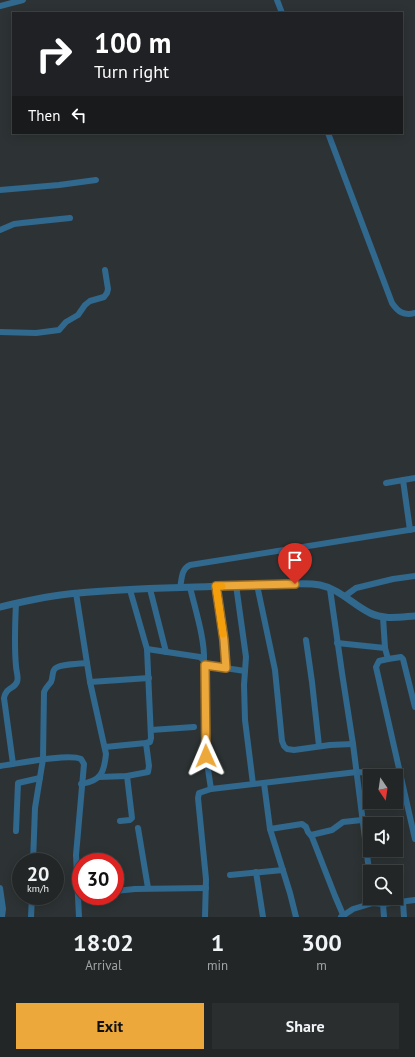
<!DOCTYPE html>
<style>
body{margin:0;font-family:"PT Sans",sans-serif;background:#2a2e2f;color:#f1f3f6;height:100vh;display:flex;flex-direction:column;font-size:15px;white-space:nowrap}
*{box-sizing:border-box;margin:0}
p{font-size:13px;color:#a2a5a7}
.icon{flex:none;width:22px;height:22px;fill:none;stroke:currentColor;stroke-width:2;stroke-linecap:round;stroke-linejoin:round}
.map{position:relative;height:917px;overflow:hidden}
.details{display:flex;flex-direction:column;background:#222627;flex:1}
.details>*{flex:none}
.hud{position:absolute;left:12px;top:12px;width:391px;height:122px;border-radius:0px;box-shadow:0 2px 10px #0003,0 0 0 1px #3f4344;background:#202124;color:#fff;overflow:hidden}
.needle{width:26px;rotate:167deg}
.fabs{position:absolute;left:363px;top:769px;display:grid;gap:8px}
.fabs a{display:grid;place-items:center;width:40px;height:40px;border-radius:0px;background:#222627;box-shadow:0 2px 10px #0003,0 0 0 1px #3f4344;font-size:20px}
.speed{position:absolute;left:12px;top:853px;display:flex;gap:8px;font-size:20px;font-weight:700;text-align:center}
.speed>*{display:grid;place-content:center;width:52px;height:52px;border-radius:50%;background:#222627;box-shadow:0 2px 10px #0003,0 0 0 1px #3f4344;line-height:1}
.speed small{font-size:10px;font-weight:400}
.speed .limit{border:6px solid #d22;background:#fff;color:#111}
.pin{position:absolute;display:grid;place-items:center;width:34px;height:34px;color:#fff;margin:-41px -17px;border-radius:50% 50% 50% 0;rotate:-45deg;box-shadow:0 0 4px #0007}
.pin .icon{rotate:45deg}
.me{position:absolute;width:44px;margin:-22px;rotate:359deg;stroke-linejoin:round;filter:drop-shadow(0 0 3px #0008)}
.turn{display:flex;align-items:center;gap:14px;height:84px;padding:0 16px;font-size:18px}
.turn .icon{width:52px;height:52px;stroke-width:2.5}
.turn b{display:block;font-size:28px;line-height:34px}
.then{display:flex;align-items:center;height:38px;padding:0 16px;background:#0003;gap:8px;font-size:15px}
.eta{display:flex;justify-content:space-evenly;align-items:center;height:68px;text-align:center}
.eta b{font-size:24px;font-weight:800;line-height:28px}
.cta{display:flex;gap:8px;margin-top:auto;padding:8px 16px}
.cta a{flex:1;height:46px;border-radius:0px;background:#eda83b;color:#111;font-size:16px;font-weight:800;line-height:46px;text-align:center}
.cta a+a{background:#2a2e2f;color:#f1f3f6}
.map>svg:first-child{display:block}
.lines{fill:none;stroke-linecap:round;stroke-linejoin:round}
.minor{stroke:#31688e;stroke-width:6}
.tertiary{stroke:#31688e;stroke-width:7}
.route-casing{stroke:#9a6d26;stroke-width:10}
.route{stroke:#eda83b;stroke-width:7}
.slow{stroke:#f59e0b;stroke-width:7}
</style>
<div class="map">
<svg width="415" height="917" viewBox="0 0 415 917">
<rect width="100%" height="100%" fill="#2d3334"/>
<g class="lines">
<!-- minor -->
<g class="minor">
<path d="M277 0 282 13"/>
<path d="M0 6 23 0"/>
<path d="M328 133 392 303C398 312 404 316 415 313"/>
<path d="M0 190 59 185 96 180"/>
<path d="M0 230 14 224 22 223 70 218"/>
<path d="M0 332 36 333 59 330 66 322 78 315 85 305 90 301 104 297 107 293 108 289 105 270"/>
<path d="M403 480 410 530"/>
<path d="M386 483 415 478"/>
<path d="M236 585 246 657 244 685 245 720 253 784"/>
<path d="M257 585 275 670 282 741 284 746 287 749 294 750 330 745 353 744"/>
<path d="M216 586 224 640 226 668"/>
<path d="M190 587C195 609 205 639 204 661"/>
<path d="M180 588C182 579 181 569 190 565L415 529"/>
<path d="M150 589 166 652"/>
<path d="M330 589 342 673 353 744 370 878"/>
<path d="M76 593 90 682 106 754C104 773 101 781 81 784"/>
<path d="M345 596 356 588 393 579 415 576"/>
<path d="M383 617 385 648 388 659 379 661 376 667 415 839"/>
<path d="M306 640 312 682 319 746"/>
<path d="M337 643 385 648"/>
<path d="M147 649 200 657 204 661 205 665 206 756 211 789"/>
<path d="M388 659 401 657 403 659 415 707"/>
<path d="M205 665 245 671"/>
<path d="M90 682 149 678"/>
<path d="M151 730 194 727"/>
<path d="M105 747 146 743 150 742 151 738 147 649 130 590"/>
<path d="M13 764 4 698C6 687 14 689 17 682 19 677 16 671 16 666 14 645 15 624 16 603"/>
<path d="M0 766C16 764 68 753 81 759L84 764 76 855 79 917"/>
<path d="M99 777 127 776 148 772 149 766 146 743"/>
<path d="M264 783 270 829 290 893 296 917"/>
<path d="M120 821 130 820 132 818 127 776"/>
<path d="M138 828 148 888"/>
<path d="M270 829 302 824 306 827 308 832 312 837 335 896 344 917"/>
<path d="M16 831 18 783 40 778"/>
<path d="M311 835 332 830 343 822 362 820"/>
<path d="M33 862 35 808 43 759 44 692C46 687 48 686 51 682 53 678 52 673 54 670 57 664 80 664 87 663"/>
<path d="M256 872 263 917"/>
<path d="M230 875 283 870"/>
<path d="M0 888 3 909 2 917"/>
<path d="M115 891 135 889 206 888"/>
<path d="M403 902 404 917"/>
<path d="M383 904 384 917"/>
<path d="M31 917 32 896"/>
<path d="M205 917 206 879 198 798 199 793 211 789 357 772 387 774 400 772"/>
<path d="M341 917 353 909 373 903 383 904 415 900"/>
</g>
<!-- tertiary -->
<path class="tertiary" d="M0 607C25 601 52 595 78 593 126 588 175 588 223 586 244 585 266 585 287 584 298 584 309 583 320 585 340 589 353 605 370 613 384 620 400 617 415 616"/>
</g>
<g class="lines">
<defs>
<path id="route" d="M206 756 205 665 226 668 224 640 216 586 295 584"/>
</defs>
<!-- route casing -->
<use href="#route" class="route-casing"/>
<!-- route -->
<use href="#route" class="route"/>
<!-- slow -->
<path class="slow" d="M222 586H216L223 634"/>
</g>
</svg>
<div class="fabs">
<a><svg class="needle" viewBox="-14 -14 28 28"><path d="M0-13l5 13h-10z" fill="#e53935"/><path d="M0 13l5-13h-10z" fill="#a2a5a7"/></svg></a>
<a><svg class="icon" aria-label="sound" viewBox="0 0 24 24"><path d="M4 9h4l5-4v14l-5-4H4zM17 9q2 3 0 6"/></svg></a>
<a><svg class="icon" aria-label="search" viewBox="0 0 24 24"><circle cx="10" cy="10" r="6"/><path d="M15 15l6 6"/></svg></a>
</div>
<div class="speed"><div>20<small>km/h</small></div><div class="limit">30</div></div>
<div class="pin" style="left:295px;top:584px;background:#d93025"><svg class="icon" aria-label="arrive" viewBox="0 0 24 24"><path d="M6 21V4h12l-3 4 3 4H6"/></svg></div>
<svg class="me" style="left:206px;top:756px" viewBox="-20 -20 40 40"><path d="M0-17L14 15 0 8-14 15z" fill="#eda83b" stroke="#fff" stroke-width="4"/></svg>
<div class="hud">
<div class="turn"><svg class="icon" aria-label="right" viewBox="0 0 24 24"><path d="M7 20v-9h11M14 6l5 5-5 5"/></svg><div><b>100 m</b>Turn right</div></div>
<div class="then">Then<svg class="icon" aria-label="left" viewBox="0 0 24 24"><path d="M17 20v-9H6M10 6l-5 5 5 5"/></svg></div>
</div>
</div>
<section class="details">
<div class="eta">
<div><b>18:02</b><p>Arrival</p></div>
<div><b>1</b><p>min</p></div>
<div><b>300</b><p>m</p></div>
</div>
<div class="cta"><a>Exit</a><a>Share</a></div>
</section>
